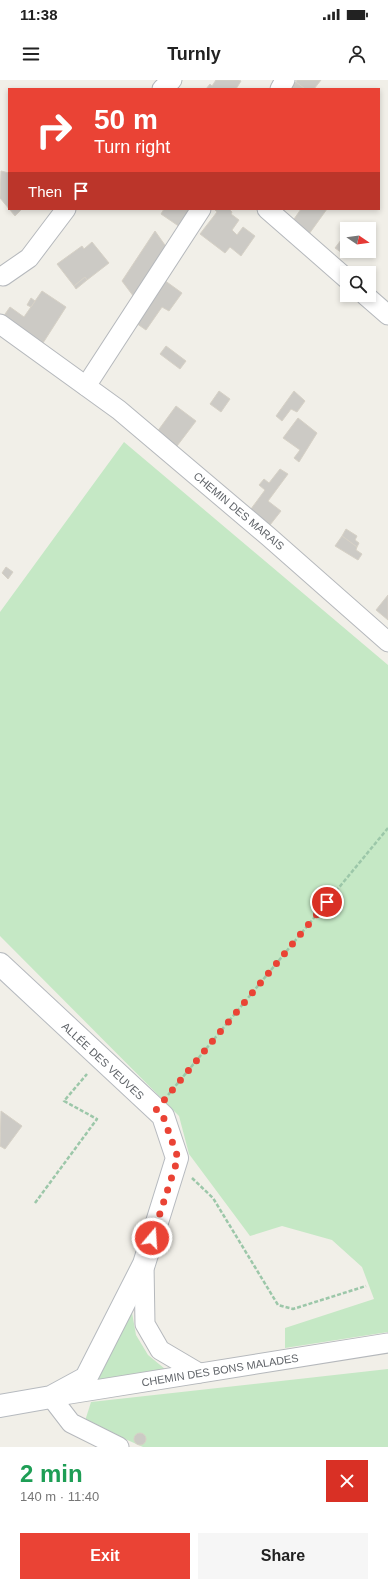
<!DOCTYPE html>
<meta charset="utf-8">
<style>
body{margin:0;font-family:Arial,sans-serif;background:#f6f6f6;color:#222;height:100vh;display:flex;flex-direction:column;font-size:15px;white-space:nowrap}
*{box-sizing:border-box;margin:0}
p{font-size:13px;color:#767676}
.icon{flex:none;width:22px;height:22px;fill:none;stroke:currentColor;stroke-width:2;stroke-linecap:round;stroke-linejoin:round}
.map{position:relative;height:1367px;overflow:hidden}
.side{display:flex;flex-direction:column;background:#fff;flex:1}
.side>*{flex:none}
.top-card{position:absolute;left:8px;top:8px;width:372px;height:122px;border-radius:0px;box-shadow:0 2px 6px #0003;background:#ea4335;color:#fff;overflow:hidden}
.needle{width:26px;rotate:103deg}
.tools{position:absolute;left:340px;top:142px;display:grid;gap:8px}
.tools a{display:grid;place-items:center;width:36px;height:36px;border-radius:0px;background:#fff;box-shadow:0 2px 6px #0003;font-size:20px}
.pin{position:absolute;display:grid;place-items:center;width:34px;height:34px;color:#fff;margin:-17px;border:2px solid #fff;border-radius:50%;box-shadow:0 1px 4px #0007}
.me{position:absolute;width:44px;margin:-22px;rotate:18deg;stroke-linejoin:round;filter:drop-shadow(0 0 3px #0008)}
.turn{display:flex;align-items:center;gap:14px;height:84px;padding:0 20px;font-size:18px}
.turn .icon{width:52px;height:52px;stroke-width:2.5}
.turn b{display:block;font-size:28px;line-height:34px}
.then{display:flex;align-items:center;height:38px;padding:0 20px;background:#0003;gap:8px;font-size:15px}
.round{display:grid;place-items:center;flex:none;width:42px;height:42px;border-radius:0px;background:#f6f6f6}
.head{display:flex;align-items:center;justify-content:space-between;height:68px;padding:0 20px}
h1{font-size:24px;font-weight:800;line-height:30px;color:#1e9e55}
.button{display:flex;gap:8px;margin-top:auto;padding:8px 20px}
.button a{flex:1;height:46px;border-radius:0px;background:#ea4335;color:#fff;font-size:16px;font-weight:800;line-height:46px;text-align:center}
.button a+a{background:#f6f6f6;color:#222}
.status{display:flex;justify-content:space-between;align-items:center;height:28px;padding:0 20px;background:#fff;direction:ltr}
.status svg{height:11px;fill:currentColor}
header{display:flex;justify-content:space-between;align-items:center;height:52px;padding:0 20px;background:#fff;font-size:18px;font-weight:800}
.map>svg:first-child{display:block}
.green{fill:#c5e8c5}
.building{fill:#cccac5;stroke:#d6d1c6}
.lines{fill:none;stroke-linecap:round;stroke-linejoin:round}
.street-casing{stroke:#b5b8bc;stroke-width:21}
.secondary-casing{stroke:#b6babf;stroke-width:24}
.path{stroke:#9cc7a9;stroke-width:2.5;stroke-dasharray:4 2;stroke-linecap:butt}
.street{stroke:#fff;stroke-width:19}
.secondary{stroke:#fff;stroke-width:22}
.route{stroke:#ea4335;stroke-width:7;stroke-dasharray:0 12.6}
.labels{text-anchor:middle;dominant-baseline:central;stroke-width:3;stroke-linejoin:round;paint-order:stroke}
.street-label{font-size:11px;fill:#5f6368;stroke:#fff}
</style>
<div class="status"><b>11:38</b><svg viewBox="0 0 49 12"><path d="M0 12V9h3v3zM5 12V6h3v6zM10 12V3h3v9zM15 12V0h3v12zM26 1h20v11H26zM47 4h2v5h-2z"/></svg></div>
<header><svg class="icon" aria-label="menu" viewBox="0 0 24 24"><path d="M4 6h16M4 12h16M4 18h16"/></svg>Turnly<svg class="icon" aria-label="person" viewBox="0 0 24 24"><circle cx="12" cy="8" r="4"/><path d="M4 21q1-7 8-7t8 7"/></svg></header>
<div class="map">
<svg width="388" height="1367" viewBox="0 0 388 1367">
<rect width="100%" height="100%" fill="#f1efe8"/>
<!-- green -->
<g class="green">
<path d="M124 362 388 585V1252L285 1268V1248L374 1219 362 1187 332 1160 282 1146 250 1156 189 1074 179 1036 0 856V532Z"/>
<path d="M131 1227 136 1255 148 1275 165 1289 92 1302Z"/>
<path d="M388 1289V1367H143L85 1341 91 1322Z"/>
</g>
<!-- building -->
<g class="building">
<path d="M216 0H239L241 1 236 9H206L210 4 212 6Z"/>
<path d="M297 0H321L314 9H305L296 2Z"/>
<path d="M296 2 305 9H291Z"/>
<path d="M1 91 9 93V129H22L15 136 0 118Z"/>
<path d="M164 129H192L180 147 161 134Z"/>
<path d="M214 129H229L232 132 231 134 239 140 232 150 237 155 243 147 255 156 241 176 230 167 225 173 200 154 217 132Z"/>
<path d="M301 129H327L309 154 292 142Z"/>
<path d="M354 143 362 149H349Z"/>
<path d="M155 151 167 168 134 217 122 201Z"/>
<path d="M347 152 348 171 345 175 335 168Z"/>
<path d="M92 162 109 183 87 200 85 197 74 206 57 184 82 166 84 169Z"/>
<path d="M85 197 87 200 76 209 74 206Z"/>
<path d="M164 200 182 213 169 231 162 227 146 250 136 243Z"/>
<path d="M42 211 66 227 43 263 3 237 10 227 24 237Z"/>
<path d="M31 218 35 221 31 227 27 225Z"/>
<path d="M166 266 186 281 180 289 160 274Z"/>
<path d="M219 311 230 319 221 332 210 324Z"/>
<path d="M294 311 305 321 297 332 291 329 282 341 276 336Z"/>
<path d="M176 326 196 341 177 366 157 352Z"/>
<path d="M298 338 317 353 299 382 294 378 300 370 283 358Z"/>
<path d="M280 389 288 394 268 421 281 431 270 445 248 433 265 410 259 405 264 399 269 403Z"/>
<path d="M346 449 357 456 355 460 359 463 357 467 342 456Z"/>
<path d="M342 456 357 467 356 470 362 474 358 480 335 466Z"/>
<path d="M6 487 13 492 8 499 2 493Z"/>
<path d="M388 515V540L376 530Z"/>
<path d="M1 1031 22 1046 5 1069 0 1066Z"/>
<circle cx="140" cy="1359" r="6"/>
</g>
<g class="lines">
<defs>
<g id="street">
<path d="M162 9 172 0"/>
<path d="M280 9 285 0"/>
<path d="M267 129 347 199"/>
<path d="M3 196 29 178 66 129"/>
<path d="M365 215 388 235"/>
<path d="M0 244 119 330 269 457 388 562"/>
<path d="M86 306 201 129"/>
<path d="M144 1184 145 1244 160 1270 199 1293"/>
<path d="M119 1367 71 1343 51 1317 388 1263"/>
</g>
<path id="secondary" d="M0 884 163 1036 177 1078 144 1184 86 1298 51 1317 0 1326"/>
</defs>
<!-- street casing -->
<use href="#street" class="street-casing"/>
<!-- secondary casing -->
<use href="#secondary" class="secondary-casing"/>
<!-- path -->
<g class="path">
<path d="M168 1015 388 748"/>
<path d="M192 1098 213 1118 278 1225 293 1229 366 1206"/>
<path d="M35 1123 97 1039 64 1021 87 994"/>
</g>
<!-- street -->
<use href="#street" class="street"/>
<!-- secondary -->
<use href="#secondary" class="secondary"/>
</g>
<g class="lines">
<!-- route -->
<path class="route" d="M152 1158 178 1078 163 1036 156 1030 327 822"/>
</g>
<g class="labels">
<!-- street labels -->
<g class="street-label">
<text transform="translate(239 431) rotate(40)">CHEMIN DES MARAIS</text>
<text transform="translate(103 981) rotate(43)">ALLÉE DES VEUVES</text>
<text transform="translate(220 1290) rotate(-9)">CHEMIN DES BONS MALADES</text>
</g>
</g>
</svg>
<div class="tools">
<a><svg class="needle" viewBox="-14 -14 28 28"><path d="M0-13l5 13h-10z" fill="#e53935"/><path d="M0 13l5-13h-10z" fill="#767676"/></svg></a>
<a><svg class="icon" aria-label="search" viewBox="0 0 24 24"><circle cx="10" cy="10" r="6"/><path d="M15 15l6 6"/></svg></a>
</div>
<div class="pin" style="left:327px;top:822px;background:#d93025"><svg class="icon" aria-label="arrive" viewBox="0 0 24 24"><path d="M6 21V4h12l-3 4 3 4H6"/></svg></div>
<svg class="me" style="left:152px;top:1158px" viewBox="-20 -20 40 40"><circle r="17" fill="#ea4335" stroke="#fff" stroke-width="3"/><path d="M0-11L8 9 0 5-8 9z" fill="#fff"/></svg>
<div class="top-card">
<div class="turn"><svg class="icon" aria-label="right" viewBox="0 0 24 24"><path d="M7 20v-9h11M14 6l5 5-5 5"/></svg><div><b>50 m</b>Turn right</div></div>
<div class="then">Then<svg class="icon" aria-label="arrive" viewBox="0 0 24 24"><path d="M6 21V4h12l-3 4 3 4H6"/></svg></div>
</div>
</div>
<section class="side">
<div class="head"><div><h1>2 min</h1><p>140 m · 11:40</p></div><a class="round" style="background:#d93025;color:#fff"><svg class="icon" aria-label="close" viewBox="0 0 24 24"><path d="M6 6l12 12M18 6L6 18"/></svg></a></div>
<div class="button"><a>Exit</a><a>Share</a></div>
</section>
